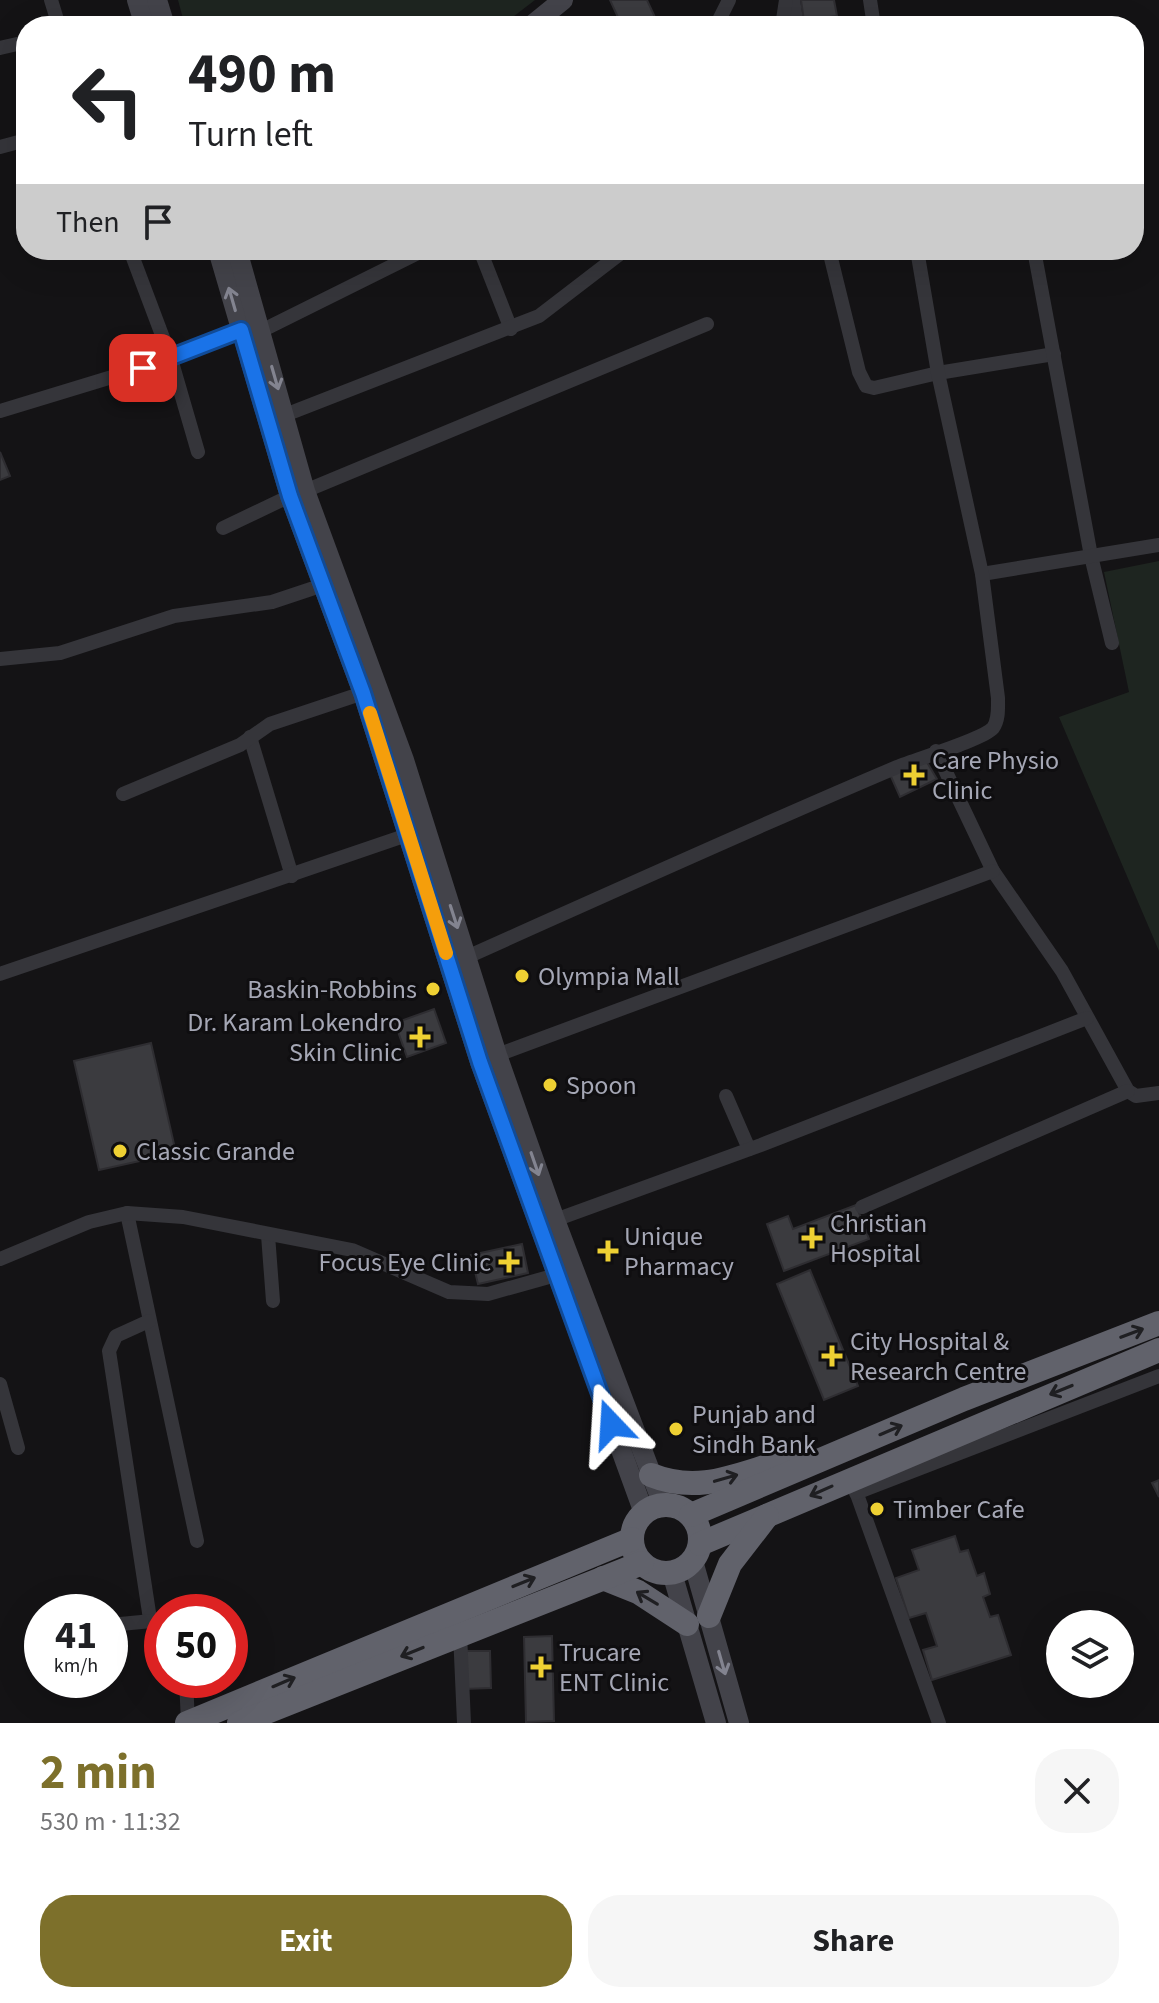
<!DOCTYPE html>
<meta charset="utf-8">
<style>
body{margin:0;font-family:"Source Sans 3",sans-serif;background:#f6f6f6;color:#202124;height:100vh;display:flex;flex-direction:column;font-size:30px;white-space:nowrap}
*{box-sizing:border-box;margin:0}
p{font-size:26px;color:#757577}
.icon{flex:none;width:44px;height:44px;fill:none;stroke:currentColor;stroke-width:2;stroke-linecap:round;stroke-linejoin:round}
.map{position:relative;height:1723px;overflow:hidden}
.drawer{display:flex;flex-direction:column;background:#fff;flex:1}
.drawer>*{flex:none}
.guide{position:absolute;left:16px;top:16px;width:1128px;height:244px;border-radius:32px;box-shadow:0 8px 32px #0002;background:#fff;color:#202124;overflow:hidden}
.tools{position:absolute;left:1046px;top:1610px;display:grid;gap:16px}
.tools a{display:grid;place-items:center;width:88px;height:88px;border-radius:50%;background:#fff;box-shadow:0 8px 32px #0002;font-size:40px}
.speed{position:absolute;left:24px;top:1594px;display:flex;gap:16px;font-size:40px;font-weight:700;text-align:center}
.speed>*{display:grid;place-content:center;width:104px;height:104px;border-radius:50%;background:#fff;box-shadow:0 8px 32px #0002;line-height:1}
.speed small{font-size:20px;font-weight:400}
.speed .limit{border:12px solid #d22;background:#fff;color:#111}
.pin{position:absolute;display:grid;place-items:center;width:68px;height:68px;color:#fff;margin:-34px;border-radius:16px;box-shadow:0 4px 12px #0006}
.me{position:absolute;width:88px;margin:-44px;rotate:340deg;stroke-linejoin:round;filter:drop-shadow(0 0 6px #0008)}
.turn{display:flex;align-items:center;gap:28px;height:168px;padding:0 40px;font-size:36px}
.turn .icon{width:104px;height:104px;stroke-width:2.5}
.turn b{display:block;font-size:56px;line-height:68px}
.then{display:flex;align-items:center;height:76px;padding:0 40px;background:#0003;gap:16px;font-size:30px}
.round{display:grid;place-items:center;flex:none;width:84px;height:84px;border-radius:32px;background:#f6f6f6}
.head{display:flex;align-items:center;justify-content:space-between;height:136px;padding:0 40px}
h1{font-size:48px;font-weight:700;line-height:60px;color:#7d702b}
.button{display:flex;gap:16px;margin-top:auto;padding:16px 40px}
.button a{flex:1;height:92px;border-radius:32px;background:#7d702b;color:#fff;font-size:32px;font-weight:700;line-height:92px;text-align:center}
.button a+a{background:#f6f6f6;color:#202124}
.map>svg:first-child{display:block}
.green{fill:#1e2520}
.building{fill:#3b3b3f;stroke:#2e2d31;stroke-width:2}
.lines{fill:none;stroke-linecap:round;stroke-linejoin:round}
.street{stroke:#35353a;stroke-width:14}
.secondary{stroke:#43434a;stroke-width:20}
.highway{stroke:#61626b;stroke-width:24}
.oneway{stroke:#838490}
.oneway2{stroke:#1f1f22}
.route-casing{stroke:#114b97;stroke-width:20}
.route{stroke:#1a73e8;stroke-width:14}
.slow{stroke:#f59e0b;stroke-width:14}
.poi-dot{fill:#eed033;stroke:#0f0e10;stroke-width:3}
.labels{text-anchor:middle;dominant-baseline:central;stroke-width:6;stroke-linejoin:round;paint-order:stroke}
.poi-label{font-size:26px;fill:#a5a7b5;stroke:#0f0e10;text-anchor:start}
</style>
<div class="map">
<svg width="1159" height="1723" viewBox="0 0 1159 1723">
<rect width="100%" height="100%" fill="#141315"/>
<!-- green -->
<g class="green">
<path d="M178 0H535L501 26H185Z"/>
<path d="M1159 561V951L1059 717 1129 692 1104 572Z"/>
</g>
<!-- building -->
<g class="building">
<path d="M610 0H647L659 26H622Z"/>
<path d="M801 0H834L837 16 804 21Z"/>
<path d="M0 452 10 476 0 480Z"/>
<path d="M925 759 937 779 900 797 889 772Z"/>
<path d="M434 1009 446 1043 407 1057 395 1023Z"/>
<path d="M151 1043 176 1153 99 1170 74 1061Z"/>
<path d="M856 1205 869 1239 784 1271 767 1224 788 1216 793 1229Z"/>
<path d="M522 1244 528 1273 478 1284 471 1255Z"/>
<path d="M810 1270 858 1386 824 1400 777 1284Z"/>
<path d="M1159 1480V1497L1152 1483Z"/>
<path d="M955 1536 960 1552 968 1550 977 1576 984 1573 990 1594 983 1597 990 1617 998 1615 1011 1655 932 1680 923 1650 937 1646 926 1613 909 1618 896 1578 919 1570 912 1550Z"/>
<path d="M552 1636 554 1721 526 1722 524 1637Z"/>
<path d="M463 1651H490L491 1688 464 1689Z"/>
</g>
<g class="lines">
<!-- street -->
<g class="street">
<path d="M51 0 59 26"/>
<path d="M793 0 797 26"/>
<path d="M870 0 874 26"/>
<path d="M716 26 729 0"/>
<path d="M782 26 786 0"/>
<path d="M0 48 26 42"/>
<path d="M0 147 26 140"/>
<path d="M130 250 171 359 198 452"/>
<path d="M480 250 511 329"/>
<path d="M829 250 859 372 866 386 874 388 938 373 1054 354"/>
<path d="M1034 250 1091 556 1112 643"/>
<path d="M261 331 424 250"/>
<path d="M0 411 171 359 241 330"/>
<path d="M285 415 539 316 625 250"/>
<path d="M305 491 707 324"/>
<path d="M223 528 290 496"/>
<path d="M982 574 1159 545"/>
<path d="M0 659 60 653 174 616 272 602 332 582"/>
<path d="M250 737 292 876"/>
<path d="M936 751 993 871 1062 971 1128 1091 1136 1096 1159 1093"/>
<path d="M123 794 240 745 270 724 363 693"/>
<path d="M467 957C610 893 753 828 897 767 916 759 982 740 993 728 999 720 998 708 998 698L982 574 938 373 917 250"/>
<path d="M0 974 410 834"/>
<path d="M497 1055 993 871"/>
<path d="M726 1096 749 1149"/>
<path d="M862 1207 1128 1091"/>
<path d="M127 1213 197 1541"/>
<path d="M555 1220 761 1145 1087 1018"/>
<path d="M268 1235 273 1301"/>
<path d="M0 1259 89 1222 127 1213 183 1217 352 1250 449 1292 488 1294 556 1275"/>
<path d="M149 1321 116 1336 109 1351 150 1619"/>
<path d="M0 1384 18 1448"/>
<path d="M854 1486 939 1723"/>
<path d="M856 1493 1159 1376"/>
<path d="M110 1625 162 1620"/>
<path d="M460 1633 464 1723"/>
<path d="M186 1680 188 1722"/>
</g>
<!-- secondary -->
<g class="secondary">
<path d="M137 0 145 26"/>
<path d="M157 0 165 26"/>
<path d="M531 26 563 0"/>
<path d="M218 250 290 496 363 693 480 1062 644 1513"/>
<path d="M237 250 305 491 404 760 497 1055 555 1220 663 1505"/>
<path d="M693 1561 739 1723"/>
<path d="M672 1573 716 1723"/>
</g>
<!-- highway -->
<g class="highway">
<path d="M651 1475C701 1495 739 1473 788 1460"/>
<circle cx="666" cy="1539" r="34"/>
<path d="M691 1515 964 1399 1159 1323"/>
<path d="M700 1544 1159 1350"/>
<path d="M603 1578 638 1592 687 1624"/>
<path d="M709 1616 730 1564 767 1516"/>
<path d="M187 1723 632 1539"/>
<path d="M239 1723 642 1563"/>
</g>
</g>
<!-- one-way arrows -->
<defs><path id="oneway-shaft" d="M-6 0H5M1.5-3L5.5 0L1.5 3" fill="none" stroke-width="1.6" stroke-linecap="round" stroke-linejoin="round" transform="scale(2)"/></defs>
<g class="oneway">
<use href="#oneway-shaft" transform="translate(232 299) rotate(-106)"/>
<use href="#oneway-shaft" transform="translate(275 378) rotate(74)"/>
<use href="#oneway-shaft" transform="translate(454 917) rotate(72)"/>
<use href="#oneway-shaft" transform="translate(535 1164) rotate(71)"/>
<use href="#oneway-shaft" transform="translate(722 1663) rotate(74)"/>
</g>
<g class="oneway2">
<use href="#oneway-shaft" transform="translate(1132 1333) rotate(-21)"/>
<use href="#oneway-shaft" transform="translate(1061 1390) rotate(158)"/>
<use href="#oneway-shaft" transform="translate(891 1430) rotate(-23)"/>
<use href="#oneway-shaft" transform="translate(726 1478) rotate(-16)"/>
<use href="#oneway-shaft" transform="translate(821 1491) rotate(156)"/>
<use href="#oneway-shaft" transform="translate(524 1582) rotate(-22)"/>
<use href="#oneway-shaft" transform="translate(647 1598) rotate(-149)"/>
<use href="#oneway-shaft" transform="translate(412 1652) rotate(158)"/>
<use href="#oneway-shaft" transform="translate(284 1682) rotate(-23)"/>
</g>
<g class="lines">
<defs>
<path id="route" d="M143 368 241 330 290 496 363 693 480 1062 611 1424"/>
</defs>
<!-- route casing -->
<use href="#route" class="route-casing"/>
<!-- route -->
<use href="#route" class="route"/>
<!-- slow -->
<path class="slow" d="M370 713 446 953"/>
</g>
<!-- markers -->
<g class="poi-dot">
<path d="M910 763h8v8h8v8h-8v8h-8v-8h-8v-8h8z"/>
<circle cx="522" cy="976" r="8"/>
<circle cx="433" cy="989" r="8"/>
<path d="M416 1025h8v8h8v8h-8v8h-8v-8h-8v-8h8z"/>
<circle cx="550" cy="1085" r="8"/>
<circle cx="120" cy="1151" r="8"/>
<path d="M808 1226h8v8h8v8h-8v8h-8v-8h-8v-8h8z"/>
<path d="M604 1239h8v8h8v8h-8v8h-8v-8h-8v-8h8z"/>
<path d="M505 1250h8v8h8v8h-8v8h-8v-8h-8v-8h8z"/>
<path d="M828 1344h8v8h8v8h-8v8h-8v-8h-8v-8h8z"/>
<circle cx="676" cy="1429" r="8"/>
<circle cx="877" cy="1509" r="8"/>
<path d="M537 1655h8v8h8v8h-8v8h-8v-8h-8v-8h8z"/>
</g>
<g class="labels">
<!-- poi labels -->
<g class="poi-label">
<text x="932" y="760">Care Physio<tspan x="932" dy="30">Clinic</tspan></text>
<text x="538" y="976">Olympia Mall</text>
<text x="417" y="989" text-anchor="end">Baskin-Robbins</text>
<text x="402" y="1022" text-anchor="end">Dr. Karam Lokendro<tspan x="402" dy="30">Skin Clinic</tspan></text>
<text x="566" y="1085">Spoon</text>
<text x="136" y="1151">Classic Grande</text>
<text x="830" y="1223">Christian<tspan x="830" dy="30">Hospital</tspan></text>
<text x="624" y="1236">Unique<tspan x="624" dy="30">Pharmacy</tspan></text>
<text x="491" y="1262" text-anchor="end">Focus Eye Clinic</text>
<text x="850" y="1341">City Hospital &amp;<tspan x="850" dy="30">Research Centre</tspan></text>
<text x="692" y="1414">Punjab and<tspan x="692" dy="30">Sindh Bank</tspan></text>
<text x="893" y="1509">Timber Cafe</text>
<text x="559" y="1652">Trucare<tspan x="559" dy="30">ENT Clinic</tspan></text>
</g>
</g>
</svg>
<div class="tools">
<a><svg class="icon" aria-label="layers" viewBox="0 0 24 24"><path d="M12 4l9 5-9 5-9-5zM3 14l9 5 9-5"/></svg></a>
</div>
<div class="speed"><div>41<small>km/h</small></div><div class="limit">50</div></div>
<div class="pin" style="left:143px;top:368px;background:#d93025"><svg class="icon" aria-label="arrive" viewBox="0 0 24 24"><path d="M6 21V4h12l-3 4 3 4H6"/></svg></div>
<svg class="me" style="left:611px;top:1424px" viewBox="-20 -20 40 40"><path d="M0-17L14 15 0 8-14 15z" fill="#1a73e8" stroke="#fff" stroke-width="4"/></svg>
<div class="guide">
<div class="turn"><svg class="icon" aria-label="left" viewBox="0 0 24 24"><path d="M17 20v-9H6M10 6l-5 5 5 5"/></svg><div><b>490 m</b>Turn left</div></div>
<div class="then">Then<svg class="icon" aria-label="arrive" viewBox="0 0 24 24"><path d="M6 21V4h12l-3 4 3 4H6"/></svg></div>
</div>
</div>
<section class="drawer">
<div class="head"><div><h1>2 min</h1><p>530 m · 11:32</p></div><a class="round"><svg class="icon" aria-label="close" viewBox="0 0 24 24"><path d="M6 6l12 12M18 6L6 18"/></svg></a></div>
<div class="button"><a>Exit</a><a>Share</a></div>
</section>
